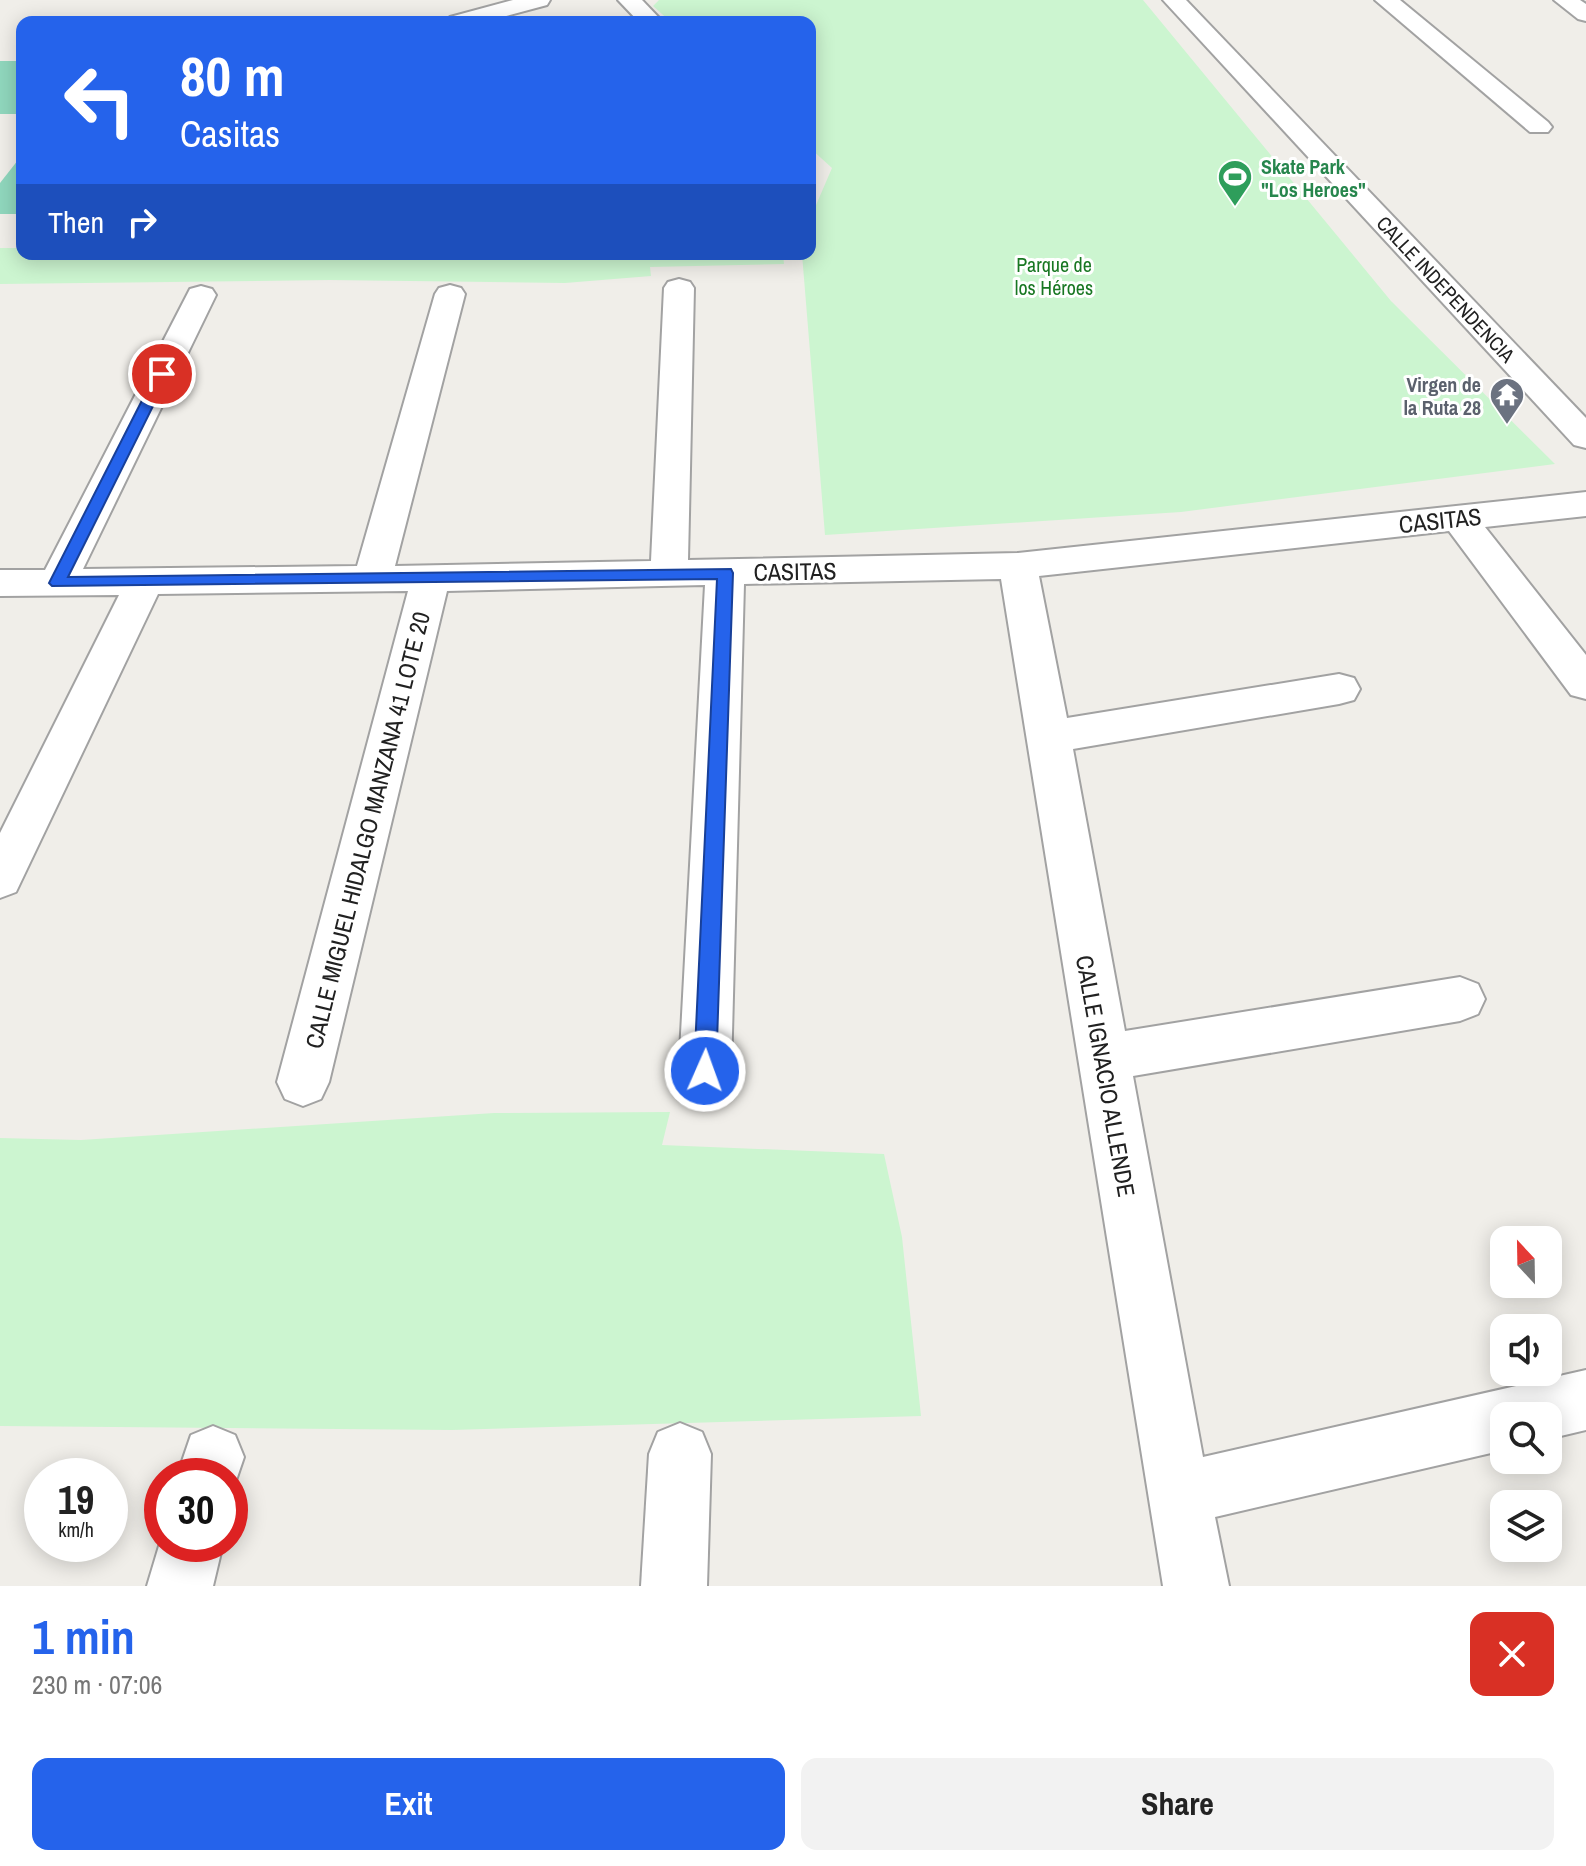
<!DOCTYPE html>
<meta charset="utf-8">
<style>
body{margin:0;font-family:"Archivo Narrow",sans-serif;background:#f2f2f2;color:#222;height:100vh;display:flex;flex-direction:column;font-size:30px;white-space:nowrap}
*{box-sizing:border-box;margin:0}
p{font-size:26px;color:#767676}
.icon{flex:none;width:44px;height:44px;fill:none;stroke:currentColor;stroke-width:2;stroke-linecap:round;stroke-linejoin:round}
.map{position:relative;height:1586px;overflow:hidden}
.panel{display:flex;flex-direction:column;background:#fff;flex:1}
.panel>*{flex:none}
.guide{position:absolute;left:16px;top:16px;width:800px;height:244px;border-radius:16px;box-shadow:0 4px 20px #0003;background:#2563eb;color:#fff;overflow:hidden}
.needle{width:52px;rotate:338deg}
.fabs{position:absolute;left:1490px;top:1226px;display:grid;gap:16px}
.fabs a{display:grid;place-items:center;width:72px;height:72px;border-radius:16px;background:#fff;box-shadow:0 4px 20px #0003;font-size:40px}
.speed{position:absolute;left:24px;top:1458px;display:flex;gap:16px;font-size:40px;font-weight:700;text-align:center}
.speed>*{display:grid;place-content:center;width:104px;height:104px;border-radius:50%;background:#fff;box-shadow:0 4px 20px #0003;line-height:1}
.speed small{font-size:20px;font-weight:400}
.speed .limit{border:12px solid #d22;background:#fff;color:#111}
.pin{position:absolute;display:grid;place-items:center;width:68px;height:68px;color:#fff;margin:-34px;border:4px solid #fff;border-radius:50%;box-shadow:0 2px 8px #0007}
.me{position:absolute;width:88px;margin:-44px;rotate:2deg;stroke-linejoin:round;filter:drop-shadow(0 0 6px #0008)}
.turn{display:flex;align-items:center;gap:28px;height:168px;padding:0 32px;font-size:36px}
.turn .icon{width:104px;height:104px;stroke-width:2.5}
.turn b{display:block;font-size:56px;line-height:68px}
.then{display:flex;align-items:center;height:76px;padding:0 32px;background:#0003;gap:16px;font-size:30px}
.round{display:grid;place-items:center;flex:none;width:84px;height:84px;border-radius:16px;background:#f2f2f2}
.headline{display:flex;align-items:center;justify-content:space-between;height:136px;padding:0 32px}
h1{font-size:48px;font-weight:800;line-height:60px;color:#2563eb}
.primary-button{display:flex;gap:16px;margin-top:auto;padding:16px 32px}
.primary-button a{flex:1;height:92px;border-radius:16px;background:#2563eb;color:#fff;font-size:32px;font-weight:800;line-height:92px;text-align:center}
.primary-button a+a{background:#f2f2f2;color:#222}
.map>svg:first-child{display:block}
.park{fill:#ccf5d0}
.pitch{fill:#90d7bd}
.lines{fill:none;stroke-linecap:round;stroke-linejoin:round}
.minor-casing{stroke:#a2a2a2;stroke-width:4}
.minor{fill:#fff;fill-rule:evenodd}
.route{fill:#2563eb;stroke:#184099;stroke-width:2}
.labels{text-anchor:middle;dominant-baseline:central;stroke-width:6;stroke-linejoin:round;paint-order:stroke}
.far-leisure-label{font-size:20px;font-weight:bold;fill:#27864d;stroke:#fff;text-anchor:start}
.far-park-label{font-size:20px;fill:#187722;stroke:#fff}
.far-street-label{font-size:20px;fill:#212121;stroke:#fff}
.far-worship-label{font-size:20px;font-weight:bold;fill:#5b616d;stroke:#fff;text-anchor:end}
.street-label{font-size:24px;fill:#212121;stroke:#fff}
</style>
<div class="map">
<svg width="1586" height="1586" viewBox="0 0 1586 1586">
<rect width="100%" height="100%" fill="#f0eee9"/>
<!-- park -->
<g class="park">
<path d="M659 0H1143L1391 301 1555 464 1181 512 825 535 802 254H810V219L832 168 810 148V22H671L653 6Z"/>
<path d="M0 248H22V254H783L784 264 650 267 651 276 565 283 330 280 0 284Z"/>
<path d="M670 1112 662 1145 884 1154 902 1237 921 1416 452 1430 0 1426V1138L81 1140 494 1113Z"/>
</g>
<!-- pitch -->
<g class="pitch">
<rect x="0" y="61" width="22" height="53"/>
<path d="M22 155V214H0V183Z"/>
</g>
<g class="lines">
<defs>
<g id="minor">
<path d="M513 0H550L547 5 484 22H447L450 17Z"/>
<path d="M618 0H642L663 22H639Z"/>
<path d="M1163 0H1186L1586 418V448L1574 445Z"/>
<path d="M1375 0H1400L1548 122 1552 127 1548 132H1530Z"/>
<path d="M1554 0H1580L1586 4V21L1578 19Z"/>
<path d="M679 279 690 282 694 288 688 560 1018 553 1586 492V516L1485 527 1586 655V699L1571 695 1449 531 1039 576 1067 718 1339 674 1354 678 1360 689 1354 700 1339 704 1073 749 1125 1031 1460 977 1478 984 1485 999 1478 1014 1460 1021 1133 1076 1203 1457 1586 1370V1430L1548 1439V1416H1504V1450L1215 1517 1229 1586H1163L1001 579 744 584 731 1071 723 1088 705 1094 687 1088 679 1071 705 585 447 591 329 1082 321 1099 303 1106 285 1099 277 1082 408 591 158 594 16 892 0 898V833L119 595 0 596V570H45L190 289 201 286 212 289 216 295 83 569 357 566 435 294 439 288 450 285 461 288 465 294 395 566 651 561 664 288 668 282Z"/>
<path d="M680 1423 702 1432 711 1454 707 1586H641L649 1454 658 1432Z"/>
<path d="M213 1426 235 1435 244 1457 230 1498V1476H177L191 1435Z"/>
<path d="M162 1536V1544H223L213 1586H147Z"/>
</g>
</defs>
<!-- minor casing -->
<use href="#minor" class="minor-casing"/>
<!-- minor -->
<use href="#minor" class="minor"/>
</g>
<!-- route -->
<path class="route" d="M157 371 169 374 68 577 731 569 733 573 716 1071 713 1078 705 1081 697 1078 694 1071 717 579 52 586 49 583Z"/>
<!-- icons -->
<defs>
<symbol id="stadium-pin" viewBox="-11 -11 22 30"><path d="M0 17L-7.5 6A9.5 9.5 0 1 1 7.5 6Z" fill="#2e9e5b" stroke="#fff"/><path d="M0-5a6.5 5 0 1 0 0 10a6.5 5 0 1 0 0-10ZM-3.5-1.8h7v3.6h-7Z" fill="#fff"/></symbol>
<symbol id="temple-pin" viewBox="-11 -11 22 30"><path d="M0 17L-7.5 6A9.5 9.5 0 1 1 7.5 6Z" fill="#6b7280" stroke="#fff"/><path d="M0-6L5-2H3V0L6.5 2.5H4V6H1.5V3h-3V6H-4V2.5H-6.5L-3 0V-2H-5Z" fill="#fff"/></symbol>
</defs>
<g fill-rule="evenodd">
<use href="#stadium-pin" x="1215" y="157" width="40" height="54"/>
<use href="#temple-pin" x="1487" y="375" width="40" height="54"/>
</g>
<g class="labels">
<!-- far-leisure labels -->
<g class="far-leisure-label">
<text x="1261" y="166">Skate Park<tspan x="1261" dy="23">"Los Heroes"</tspan></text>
</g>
<!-- far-park labels -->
<g class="far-park-label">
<text x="1054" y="264">Parque de<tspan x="1054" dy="23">los Héroes</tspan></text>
</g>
<!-- far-street labels -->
<g class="far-street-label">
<text transform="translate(1446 289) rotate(47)">CALLE INDEPENDENCIA</text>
</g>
<!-- far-worship labels -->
<g class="far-worship-label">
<text x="1481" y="384">Virgen de<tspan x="1481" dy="23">la Ruta 28</tspan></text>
</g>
<!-- street labels -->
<g class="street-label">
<text transform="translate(1440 520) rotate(-6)">CASITAS</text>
<text transform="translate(795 571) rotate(-1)">CASITAS</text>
<text transform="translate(367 830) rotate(-76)">CALLE MIGUEL HIDALGO MANZANA 41 LOTE 20</text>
<text transform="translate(1106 1076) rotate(80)">CALLE IGNACIO ALLENDE</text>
</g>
</g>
</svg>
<div class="fabs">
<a><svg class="needle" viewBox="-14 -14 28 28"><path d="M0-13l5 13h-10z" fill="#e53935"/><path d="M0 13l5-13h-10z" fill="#767676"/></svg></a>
<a><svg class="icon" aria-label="sound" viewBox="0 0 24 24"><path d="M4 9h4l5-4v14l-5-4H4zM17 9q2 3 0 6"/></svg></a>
<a><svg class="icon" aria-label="search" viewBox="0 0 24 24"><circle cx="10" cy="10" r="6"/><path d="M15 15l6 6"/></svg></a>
<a><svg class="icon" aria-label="layers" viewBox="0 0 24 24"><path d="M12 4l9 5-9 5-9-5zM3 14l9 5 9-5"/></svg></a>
</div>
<div class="speed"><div>19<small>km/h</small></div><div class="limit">30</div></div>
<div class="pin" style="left:162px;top:374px;background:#d93025"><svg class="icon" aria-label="arrive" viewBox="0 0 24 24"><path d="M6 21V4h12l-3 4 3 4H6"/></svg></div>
<svg class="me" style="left:705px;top:1071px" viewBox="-20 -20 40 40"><circle r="17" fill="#2563eb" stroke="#fff" stroke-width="3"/><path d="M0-11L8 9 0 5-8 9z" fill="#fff"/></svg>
<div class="guide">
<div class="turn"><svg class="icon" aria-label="left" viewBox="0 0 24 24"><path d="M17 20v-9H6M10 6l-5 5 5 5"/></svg><div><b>80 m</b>Casitas</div></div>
<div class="then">Then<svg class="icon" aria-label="right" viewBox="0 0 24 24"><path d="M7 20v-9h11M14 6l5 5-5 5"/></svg></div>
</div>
</div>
<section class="panel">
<div class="headline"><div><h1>1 min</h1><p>230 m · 07:06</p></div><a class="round" style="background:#d93025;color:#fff"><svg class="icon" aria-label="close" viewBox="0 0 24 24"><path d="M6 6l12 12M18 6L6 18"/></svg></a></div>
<div class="primary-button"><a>Exit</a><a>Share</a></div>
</section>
